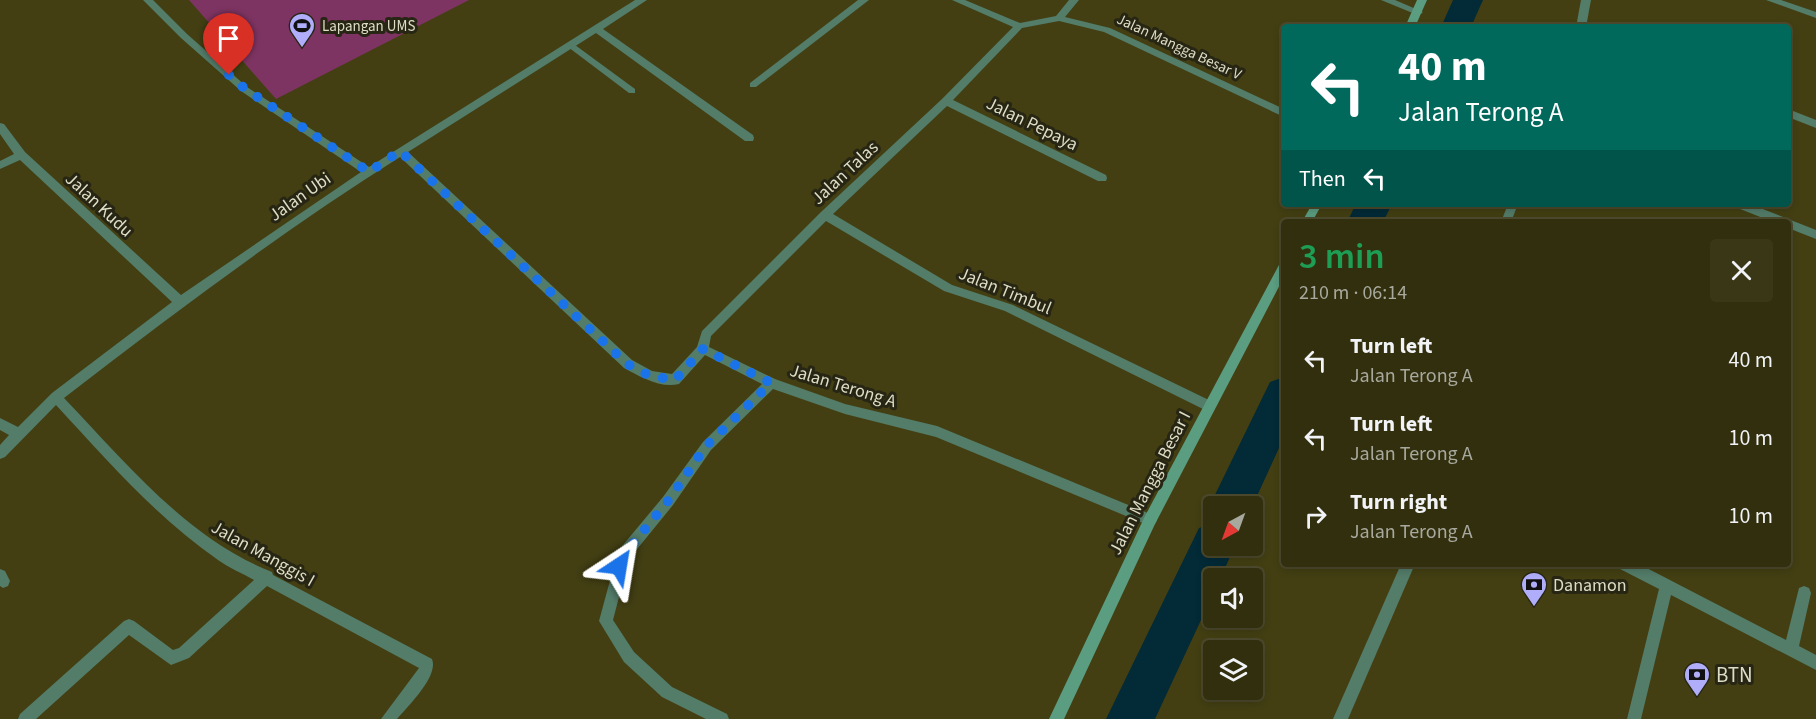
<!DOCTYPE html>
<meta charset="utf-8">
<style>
body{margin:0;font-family:"Source Sans 3",sans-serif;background:#3a3717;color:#f1f3f6;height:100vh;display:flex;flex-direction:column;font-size:22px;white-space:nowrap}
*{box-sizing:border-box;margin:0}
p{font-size:20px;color:#a8a99e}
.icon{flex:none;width:33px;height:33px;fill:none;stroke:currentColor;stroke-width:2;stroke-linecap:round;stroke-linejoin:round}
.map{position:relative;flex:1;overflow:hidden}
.details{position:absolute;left:1281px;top:219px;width:510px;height:348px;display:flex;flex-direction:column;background:#322f0e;border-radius:6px;box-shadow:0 3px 9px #0003,0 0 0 2px #4d4a2e}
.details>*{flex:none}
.top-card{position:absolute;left:1281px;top:24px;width:510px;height:183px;border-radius:6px;box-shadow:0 3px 9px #0003,0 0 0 2px #4d4a2e;background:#00695c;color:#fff;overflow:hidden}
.needle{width:39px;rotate:221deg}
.buttons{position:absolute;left:1203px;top:496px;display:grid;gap:12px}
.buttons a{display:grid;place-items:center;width:60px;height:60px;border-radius:6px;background:#322f0e;box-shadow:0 3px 9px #0003,0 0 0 2px #4d4a2e;font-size:30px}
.pin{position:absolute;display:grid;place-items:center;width:51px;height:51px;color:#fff;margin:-62px -26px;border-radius:50% 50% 50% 0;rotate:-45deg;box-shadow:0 0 6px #0007}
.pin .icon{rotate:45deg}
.me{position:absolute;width:66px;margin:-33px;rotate:33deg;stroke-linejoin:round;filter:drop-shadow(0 0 4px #0008)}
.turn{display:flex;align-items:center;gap:21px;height:126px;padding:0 18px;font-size:27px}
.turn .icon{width:78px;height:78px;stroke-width:2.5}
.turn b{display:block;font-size:42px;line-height:51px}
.then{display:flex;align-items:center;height:57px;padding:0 18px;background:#0003;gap:12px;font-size:22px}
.round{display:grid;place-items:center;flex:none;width:63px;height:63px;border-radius:6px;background:#3a3717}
.overview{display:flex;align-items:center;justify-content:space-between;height:102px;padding:0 18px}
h1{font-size:36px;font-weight:600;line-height:45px;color:#1e9e55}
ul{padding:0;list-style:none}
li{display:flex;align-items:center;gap:18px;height:78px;padding:0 18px}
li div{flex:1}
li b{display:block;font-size:22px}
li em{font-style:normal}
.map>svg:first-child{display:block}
.green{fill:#7e3462}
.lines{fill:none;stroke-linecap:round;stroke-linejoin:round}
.canal{fill:#022a37;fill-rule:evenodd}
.lane{fill:#537c69;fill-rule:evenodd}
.street{fill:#537c69;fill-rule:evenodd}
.secondary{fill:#5a9d81;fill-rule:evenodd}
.route{stroke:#1a73e8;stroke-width:10;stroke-dasharray:0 18}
.labels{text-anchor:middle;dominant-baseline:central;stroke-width:6;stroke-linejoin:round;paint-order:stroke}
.far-poi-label{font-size:15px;fill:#deddc5;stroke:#272513;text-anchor:start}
.far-street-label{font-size:15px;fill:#deddc5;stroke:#272513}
.street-label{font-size:18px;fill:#deddc5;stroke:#272513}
.poi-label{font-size:18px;fill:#deddc5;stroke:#272513;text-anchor:start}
.near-poi-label{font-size:21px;fill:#deddc5;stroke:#272513;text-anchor:start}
</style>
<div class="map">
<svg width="1816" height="719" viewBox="0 0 1816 719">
<rect width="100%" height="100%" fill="#433f13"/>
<!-- green -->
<path class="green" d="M189 0H469L276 99Z"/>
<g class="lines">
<!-- canal -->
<g class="canal">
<path d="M1453 0H1483L1471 27H1441Z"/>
<path d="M1356 204H1392L1383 222H1347Z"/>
<path d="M1284 377V437L1252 507H1214V518L1209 507 1270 382Z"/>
<path d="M1214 523V546H1235L1220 579H1214V592L1155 719H1106L1199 528Z"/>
</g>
<!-- lane -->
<g class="lane">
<path d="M1581 0H1591L1586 27H1576Z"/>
<path d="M1766 0H1781L1816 12V18Z"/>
<path d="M571 42 635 89V93H629L568 47V43Z"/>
<path d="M1788 109 1816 120V128L1788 117Z"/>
<path d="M1508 204H1518L1511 222H1501Z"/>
<path d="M1734 204H1750L1816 230V239L1788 228V222H1773L1735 207Z"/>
<path d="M1401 564H1415L1348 719H1333Z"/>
<path d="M1618 564H1639L1786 640 1799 588 1804 586 1809 588 1811 593 1799 646 1816 655V670L1671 595 1641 719H1627L1659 589 1620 569Z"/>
</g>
<!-- street -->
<g class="street">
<path d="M143 0H153L187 34 247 87 369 167 635 0H647L603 29 753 135 754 138 753 141H745L596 33 408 152 632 360 652 371 672 374 697 347 702 331 821 212 942 99 1013 27 952 0H965L1020 23 1056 16 1069 0H1079L1065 17 1110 28 1284 109V117L1104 32 1059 21 1022 28 953 100 1106 175 1107 178 1106 181H1098L947 106 833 214 952 285 1013 305 1213 402 1215 406 1213 410 1209 411 1205 410 1005 311 944 291 826 221 711 336 709 347 775 379 845 404 937 426 1155 516 1157 520 1155 524 1150 526 936 437 845 414 773 389 711 450 673 505 629 559 613 620 634 652 672 687 727 714 729 719H706L662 697 624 662 599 621 618 551 663 497 703 442 762 384 705 355 679 384C661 389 639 376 624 368L400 157C284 230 173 314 64 398 126 463 188 539 272 572L273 575 432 659C439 676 408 706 397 719H381L419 668 267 586 189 658 171 665 129 635 36 719H18L20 714 124 621 129 619 134 621 173 650 179 648 254 580C242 573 229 568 218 560 156 517 107 460 56 405L5 457 0 459V445L9 435 0 430V418L18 427 52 393 172 302 20 160 0 169V161L14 154 0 134V123L4 124 25 152 181 295 361 172 241 91 181 38Z"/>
<path d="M858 0H869L756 87H750V83Z"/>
<path d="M1381 0H1395L1423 12 1421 14H1415Z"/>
<path d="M0 569 5 571 10 581 8 586 3 588 0 586Z"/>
</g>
<!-- secondary -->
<g class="secondary">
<path d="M1417 0H1427L1415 27H1405Z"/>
<path d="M1312 204H1322L1312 222H1302Z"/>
<path d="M1284 262V277L1155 524 1064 719H1049L1145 516 1280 263Z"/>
</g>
</g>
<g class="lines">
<!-- route -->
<path class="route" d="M229 75 244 88 369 172 400 151 627 364 650 376 675 380 703 349 771 383 706 446 668 501 623 556 619 566"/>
</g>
<!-- icons -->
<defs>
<symbol id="stadium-pin" viewBox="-11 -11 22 30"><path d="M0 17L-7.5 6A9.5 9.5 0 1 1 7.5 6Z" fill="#b0aefa" stroke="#272513"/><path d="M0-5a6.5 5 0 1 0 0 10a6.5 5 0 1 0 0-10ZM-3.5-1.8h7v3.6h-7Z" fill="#111"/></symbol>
<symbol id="bank-pin" viewBox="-11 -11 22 30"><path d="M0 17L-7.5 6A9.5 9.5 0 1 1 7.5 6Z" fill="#b0aefa" stroke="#272513"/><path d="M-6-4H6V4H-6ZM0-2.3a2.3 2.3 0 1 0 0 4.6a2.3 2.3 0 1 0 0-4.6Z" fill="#111"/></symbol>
</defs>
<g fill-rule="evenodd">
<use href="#stadium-pin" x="287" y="11" width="30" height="40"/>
<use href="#bank-pin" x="1519" y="570" width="30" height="40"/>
<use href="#bank-pin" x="1682" y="660" width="30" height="40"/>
</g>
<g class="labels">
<!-- far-poi labels -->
<g class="far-poi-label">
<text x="322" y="26">Lapangan UMS</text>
</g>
<!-- far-street labels -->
<g class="far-street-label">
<text transform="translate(1179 47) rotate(25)">Jalan Mangga Besar V</text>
</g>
<!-- street labels -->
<g class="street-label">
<text transform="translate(1032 124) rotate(26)">Jalan Pepaya</text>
<text transform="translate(845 173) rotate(-43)">Jalan Talas</text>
<text transform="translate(300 197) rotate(-35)">Jalan Ubi</text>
<text transform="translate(99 205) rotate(43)">Jalan Kudu</text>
<text transform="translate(1005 291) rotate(22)">Jalan Timbul</text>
<text transform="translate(843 386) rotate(17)">Jalan Terong A</text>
<text transform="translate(1150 483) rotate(-63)">Jalan Mangga Besar I</text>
<text transform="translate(263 554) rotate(29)">Jalan Manggis I</text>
</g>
<!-- poi labels -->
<g class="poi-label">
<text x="1553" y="585">Danamon</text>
</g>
<!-- near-poi labels -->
<g class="near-poi-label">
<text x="1716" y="675">BTN</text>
</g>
</g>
</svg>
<div class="buttons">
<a><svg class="needle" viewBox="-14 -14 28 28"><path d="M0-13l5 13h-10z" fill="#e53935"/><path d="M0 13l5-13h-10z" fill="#a8a99e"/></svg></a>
<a><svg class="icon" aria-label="sound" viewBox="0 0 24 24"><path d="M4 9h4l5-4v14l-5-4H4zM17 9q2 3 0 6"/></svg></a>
<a><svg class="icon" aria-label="layers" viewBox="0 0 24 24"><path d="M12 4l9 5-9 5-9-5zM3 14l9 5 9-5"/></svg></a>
</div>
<div class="pin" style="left:229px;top:75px;background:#d93025"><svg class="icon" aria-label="arrive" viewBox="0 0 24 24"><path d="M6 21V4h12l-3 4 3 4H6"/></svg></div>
<svg class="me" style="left:619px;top:566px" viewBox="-20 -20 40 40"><path d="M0-17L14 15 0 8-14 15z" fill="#1a73e8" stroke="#fff" stroke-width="4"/></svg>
<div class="top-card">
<div class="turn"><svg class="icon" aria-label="left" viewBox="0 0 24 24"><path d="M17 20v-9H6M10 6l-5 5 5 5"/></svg><div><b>40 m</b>Jalan Terong A</div></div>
<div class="then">Then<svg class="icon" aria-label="left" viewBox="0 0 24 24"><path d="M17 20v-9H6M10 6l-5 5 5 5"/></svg></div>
</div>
<section class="details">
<div class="overview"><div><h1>3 min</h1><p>210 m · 06:14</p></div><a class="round"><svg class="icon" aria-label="close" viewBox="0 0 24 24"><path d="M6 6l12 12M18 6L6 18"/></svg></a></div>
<ul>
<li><svg class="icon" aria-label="left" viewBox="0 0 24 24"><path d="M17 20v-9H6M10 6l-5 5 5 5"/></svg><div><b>Turn left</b><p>Jalan Terong A</p></div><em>40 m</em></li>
<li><svg class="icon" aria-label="left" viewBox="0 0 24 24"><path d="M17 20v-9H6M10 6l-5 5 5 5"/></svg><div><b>Turn left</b><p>Jalan Terong A</p></div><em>10 m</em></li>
<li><svg class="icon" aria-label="right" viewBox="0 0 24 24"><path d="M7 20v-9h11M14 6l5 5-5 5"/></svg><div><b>Turn right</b><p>Jalan Terong A</p></div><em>10 m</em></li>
</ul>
</section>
</div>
